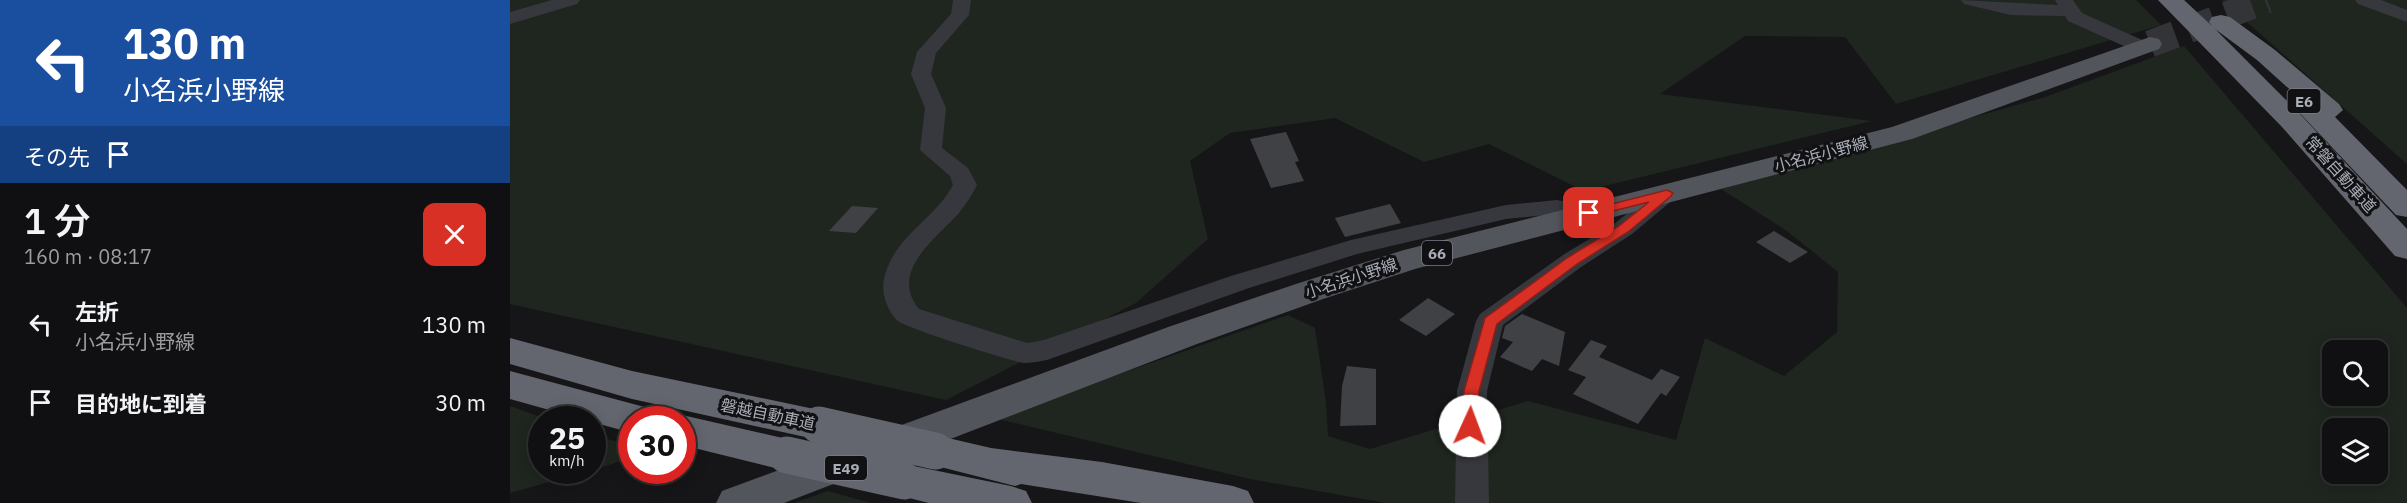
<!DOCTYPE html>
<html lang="ja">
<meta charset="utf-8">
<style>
body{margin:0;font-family:"IBM Plex Sans","Noto Sans JP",sans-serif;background:#1e1e20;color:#f1f3f6;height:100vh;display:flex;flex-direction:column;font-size:22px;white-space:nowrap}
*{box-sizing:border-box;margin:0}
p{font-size:20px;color:#9c9d9f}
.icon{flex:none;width:33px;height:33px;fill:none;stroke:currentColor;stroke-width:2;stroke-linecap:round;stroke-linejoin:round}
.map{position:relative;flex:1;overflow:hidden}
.sheet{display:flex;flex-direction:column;background:#101012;width:510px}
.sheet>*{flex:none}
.banner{background:#1a4fa0;color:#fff;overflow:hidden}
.buttons{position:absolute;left:1812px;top:340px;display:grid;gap:12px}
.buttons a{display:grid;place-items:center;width:66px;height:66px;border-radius:12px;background:#101012;box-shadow:0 3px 15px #0003,0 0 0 2px #303032;font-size:30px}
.speed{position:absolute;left:18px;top:406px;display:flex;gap:12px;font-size:30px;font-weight:700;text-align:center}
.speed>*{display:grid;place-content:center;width:78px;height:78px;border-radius:50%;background:#101012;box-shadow:0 3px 15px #0003,0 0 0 2px #303032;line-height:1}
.speed small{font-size:15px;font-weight:400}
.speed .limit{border:9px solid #d22;background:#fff;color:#111}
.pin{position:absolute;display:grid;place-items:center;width:51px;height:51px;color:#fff;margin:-26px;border-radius:12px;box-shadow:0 3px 9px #0006}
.me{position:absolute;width:66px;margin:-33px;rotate:2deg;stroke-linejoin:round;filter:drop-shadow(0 0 4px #0008)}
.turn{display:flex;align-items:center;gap:21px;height:126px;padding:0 24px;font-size:27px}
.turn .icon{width:78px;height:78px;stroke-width:2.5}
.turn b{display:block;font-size:42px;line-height:51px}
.then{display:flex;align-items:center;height:57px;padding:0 24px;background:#0003;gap:12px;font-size:22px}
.round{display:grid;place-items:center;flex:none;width:63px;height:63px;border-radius:12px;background:#1e1e20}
.head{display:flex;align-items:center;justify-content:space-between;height:102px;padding:0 24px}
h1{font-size:36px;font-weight:600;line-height:45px}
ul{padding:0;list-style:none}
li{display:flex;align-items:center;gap:18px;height:78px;padding:0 24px}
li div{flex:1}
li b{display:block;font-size:22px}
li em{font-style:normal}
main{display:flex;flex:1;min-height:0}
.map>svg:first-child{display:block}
.green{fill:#1e261f;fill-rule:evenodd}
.building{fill:#404145}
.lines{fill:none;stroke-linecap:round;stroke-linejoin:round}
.major-tunnel{stroke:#333438;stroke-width:27;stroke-dasharray:27 14;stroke-linecap:butt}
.minor{fill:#37383d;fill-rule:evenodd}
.major{fill:#53555c;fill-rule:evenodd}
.highway{fill:#63666e;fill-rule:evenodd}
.highway-bridge{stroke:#63666e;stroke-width:37}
.route{fill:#d93025;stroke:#8d1f18;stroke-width:1.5}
.labels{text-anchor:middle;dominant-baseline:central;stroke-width:6;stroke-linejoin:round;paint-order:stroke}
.shield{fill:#111113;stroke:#7b7e86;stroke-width:1.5}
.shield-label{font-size:15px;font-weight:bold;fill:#a8adb8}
.street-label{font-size:16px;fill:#a8adb8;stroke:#111113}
</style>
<main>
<section class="sheet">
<div class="banner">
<div class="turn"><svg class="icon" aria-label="left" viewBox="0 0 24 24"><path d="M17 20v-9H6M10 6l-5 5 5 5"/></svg><div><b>130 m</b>小名浜小野線</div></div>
<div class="then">その先<svg class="icon" aria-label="arrive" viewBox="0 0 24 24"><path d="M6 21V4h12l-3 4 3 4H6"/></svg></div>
</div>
<div class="head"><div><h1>1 分</h1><p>160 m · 08:17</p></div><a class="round" style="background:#d93025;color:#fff"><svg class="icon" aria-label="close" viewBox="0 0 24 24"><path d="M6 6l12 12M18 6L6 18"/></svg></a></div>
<ul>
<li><svg class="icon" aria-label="left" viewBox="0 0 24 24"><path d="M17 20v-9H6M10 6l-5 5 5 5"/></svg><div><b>左折</b><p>小名浜小野線</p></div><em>130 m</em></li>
<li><svg class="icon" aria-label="arrive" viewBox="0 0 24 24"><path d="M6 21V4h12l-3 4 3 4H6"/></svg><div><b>目的地に到着</b></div><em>30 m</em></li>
</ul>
</section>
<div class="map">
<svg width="1897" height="503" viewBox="0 0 1897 503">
<rect width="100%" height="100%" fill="#161618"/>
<!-- green -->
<g class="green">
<path d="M0 0H1626L1651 25 1386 104 1335 37 1235 36 1150 94 1362 121 1074 191 979 144 914 162 825 118 720 133 680 161 698 239 626 303 436 400 0 304Z"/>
<path d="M1712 0H1897V164Z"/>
<path d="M1674 46 1897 308V503H876L740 479 484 418 778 315 805 328 816 403 818 436 860 449 1018 401 1166 440 1195 338 1274 376 1327 332 1328 272 1277 231 1211 189 1535 97ZM1822 351H1868V396H1822ZM1822 429H1868V474H1822Z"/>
<path d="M0 406 39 420H32V471H78L0 493Z"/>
<path d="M82 435 121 445V458L83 470Z"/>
<path d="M318 491 361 503H284Z"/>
</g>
<!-- building -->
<g class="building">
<path d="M776 132 789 161 785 162 794 181 761 188 740 139Z"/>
<path d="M880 204 891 223 835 237 825 218Z"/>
<path d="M342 206 368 208 346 233 319 231Z"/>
<path d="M1264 231 1298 252 1280 263 1246 242Z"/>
<path d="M918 298 945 314 916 336 889 320Z"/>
<path d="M1012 314 1055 332 1049 366 1032 359 1022 371 990 357 1003 342 992 338 995 326Z"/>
<path d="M1081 340 1097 346 1089 357 1142 380 1151 369 1170 377 1156 396 1151 393 1128 424 1063 394 1076 377 1058 370Z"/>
<path d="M837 366 866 369V425L830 426 832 386Z"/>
</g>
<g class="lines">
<!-- major-tunnel -->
<path class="major-tunnel" d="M1640 44 1757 0"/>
<!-- minor -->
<g class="minor">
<path d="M42 0H70L67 4 0 24V12Z"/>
<path d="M443 0H461L459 15 426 53 421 74 436 108 432 148 458 168 467 185C462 195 456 204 449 213 427 238 378 271 409 309L517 343 534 340 721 276 841 240 996 205 1047 200 1088 208 1091 213 1088 218 1079 220 1047 214 996 219 847 254 739 288 537 360C530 361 522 363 514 363 500 361 396 328 388 321 376 310 370 290 375 275 386 235 425 219 443 185L440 176 410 150 415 108 401 74 407 52 441 14Z"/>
<path d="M1451 0 1548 5 1545 0H1563L1572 13 1639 43 1642 47 1639 51H1625L1558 21 1555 16 1501 15 1454 4Z"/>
<path d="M1845 0H1871L1897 10V22L1848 4Z"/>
<path d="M1157 186 1165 188 1169 193 1165 198 1122 234 1071 267 993 325 977 391 979 503H945L947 391 966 321 970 314 1053 255 1104 224 1149 188Z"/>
</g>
<!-- major -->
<path class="major" d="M1640 37 1649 39 1652 44 1649 49 1402 139 905 269 813 299 687 344 274 503H206L212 491 661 326 789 283 894 250 1382 127Z"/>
<!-- highway -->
<g class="highway">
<path d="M1648 0H1674L1702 26 1699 22 1702 17 1711 15 1720 17 1765 50 1829 104 1833 110 1825 117 1897 190V217L1886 215 1785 108 1781 102 1787 96 1747 60 1705 29 1792 116 1897 229V259L1885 256 1772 127Z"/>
<path d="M0 338 122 371 309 410 323 414 329 425 323 436 309 440 122 399 0 364Z"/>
<path d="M0 371 142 409 148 420H122V433L82 422V420H75L0 399Z"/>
<path d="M172 415 277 439 291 444 297 455 291 466 277 471 172 445V420H157Z"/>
<path d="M425 435 481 448 592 462 723 486 738 491 744 503H631L511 484 505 486 411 462 405 451 411 440Z"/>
<path d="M394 464 501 486 516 491 522 503H419L379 493 373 481 379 469Z"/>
</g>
<!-- highway-bridge -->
<g class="highway-bridge">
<path d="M309 425 425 451"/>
<path d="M277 455 394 481"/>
</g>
</g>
<!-- route -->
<path class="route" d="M1157 190 1163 193 1161 196 1118 232 1067 264 987 324 969 391 968 426 966 431 960 432 954 431 952 426 954 391 975 318 1057 258 1109 226 1139 202 1079 217 1074 216 1072 213 1074 211Z"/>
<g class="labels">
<!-- shield labels -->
<g class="shield">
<rect x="1777.5" y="89" width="33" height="24" rx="4.5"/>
<rect x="912" y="241" width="30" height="24" rx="4.5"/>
<rect x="315" y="456" width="42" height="24" rx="4.5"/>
</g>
<g class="shield-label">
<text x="1794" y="101">E6</text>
<text x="927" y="253">66</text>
<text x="336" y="468">E49</text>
</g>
<!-- street labels -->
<g class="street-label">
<text transform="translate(1311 154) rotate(-15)">小名浜小野線</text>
<text transform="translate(1831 174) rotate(48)">常磐自動車道</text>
<text transform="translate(841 278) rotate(-18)">小名浜小野線</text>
<text transform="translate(258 414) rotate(12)">磐越自動車道</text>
</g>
</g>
</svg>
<div class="buttons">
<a><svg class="icon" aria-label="search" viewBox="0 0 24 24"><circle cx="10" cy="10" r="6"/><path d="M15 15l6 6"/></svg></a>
<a><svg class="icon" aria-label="layers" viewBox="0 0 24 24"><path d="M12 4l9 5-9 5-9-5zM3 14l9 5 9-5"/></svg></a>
</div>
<div class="speed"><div>25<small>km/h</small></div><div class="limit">30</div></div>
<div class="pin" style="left:1079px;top:213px;background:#d93025"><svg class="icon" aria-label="arrive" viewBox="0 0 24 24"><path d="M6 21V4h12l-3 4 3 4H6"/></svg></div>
<svg class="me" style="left:960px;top:426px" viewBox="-20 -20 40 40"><circle r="19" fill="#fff"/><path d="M0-13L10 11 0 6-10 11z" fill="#d93025"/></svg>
</div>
</main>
